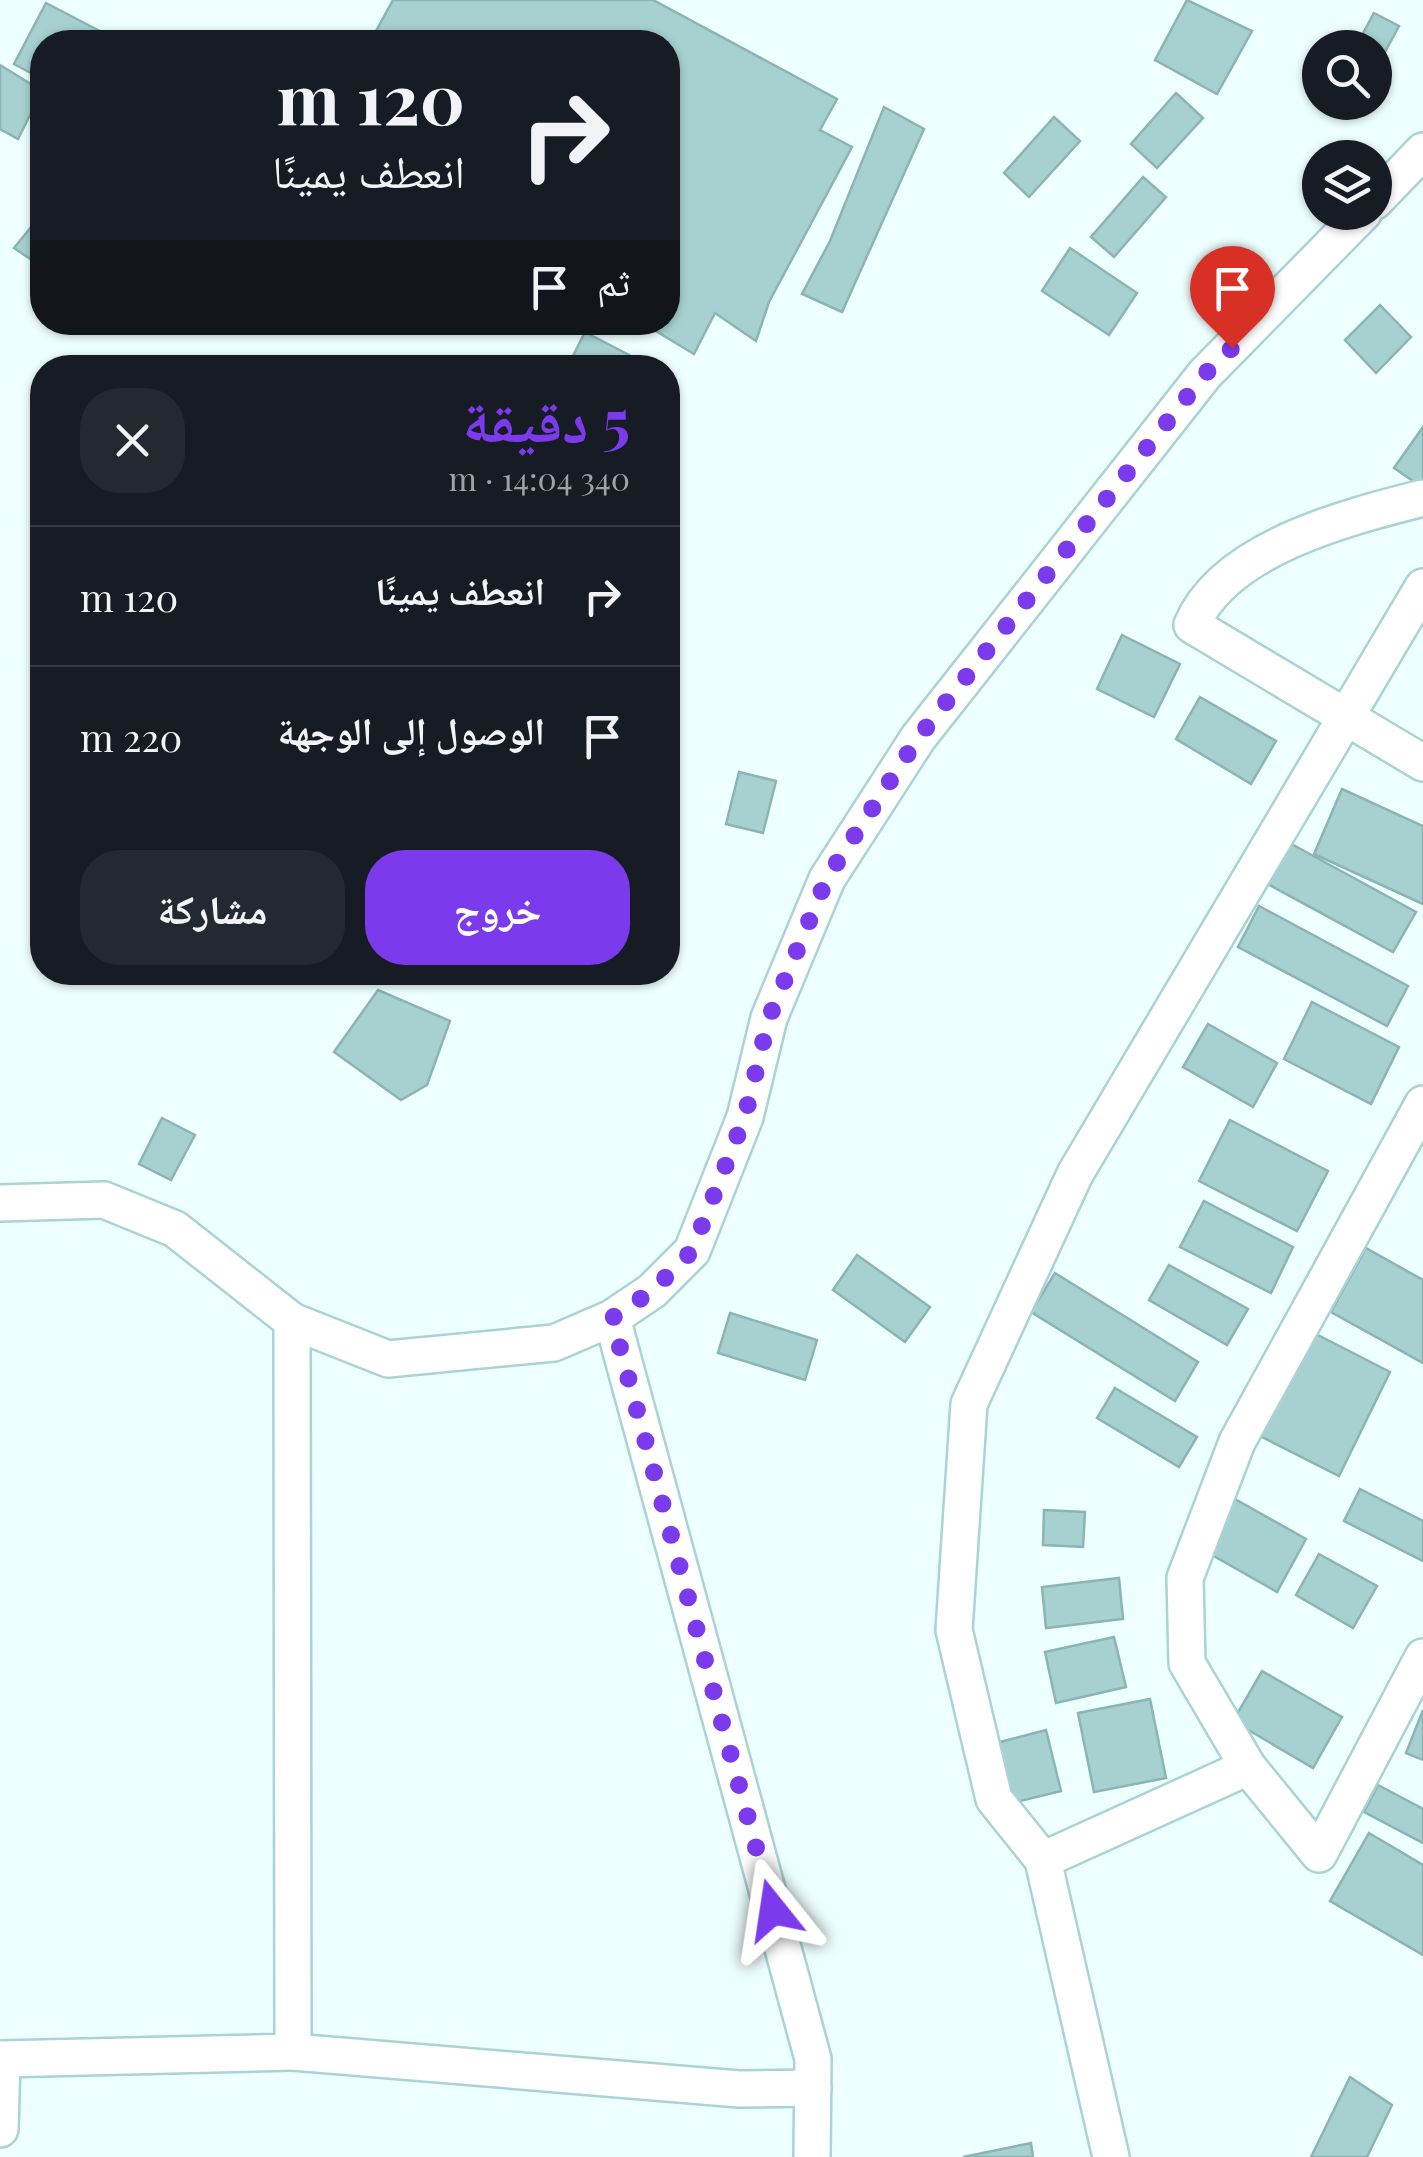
<!DOCTYPE html>
<html lang="ar">
<meta charset="utf-8">
<style>
body{margin:0;font-family:"Playfair Display","Noto Naskh Arabic",serif;background:#242831;color:#f1f3f6;direction:rtl;height:100vh;display:flex;flex-direction:column;font-size:38px;white-space:nowrap}
*{box-sizing:border-box;margin:0}
p{font-size:32px;color:#9ea1a6}
.icon{flex:none;width:55px;height:55px;fill:none;stroke:currentColor;stroke-width:2;stroke-linecap:round;stroke-linejoin:round}
.map{position:relative;flex:1;overflow:hidden;direction:ltr}
.panel{position:absolute;left:30px;top:355px;width:650px;height:630px;display:flex;flex-direction:column;background:#171b24;border-radius:40px;box-shadow:0 2px 8px #0004;direction:rtl}
.panel>*{flex:none}
.hud{position:absolute;left:30px;top:30px;width:650px;height:305px;border-radius:40px;box-shadow:0 2px 8px #0004;direction:rtl;background:#171b24;color:#f1f3f6;overflow:hidden}
.tools{position:absolute;left:1302px;top:30px;display:grid;gap:20px}
.tools a{display:grid;place-items:center;width:90px;height:90px;border-radius:50%;background:#171b24;box-shadow:0 2px 8px #0004;font-size:50px}
.pin{position:absolute;display:grid;place-items:center;width:85px;height:85px;color:#fff;margin:-102px -42px;border-radius:50% 50% 50% 0;rotate:-45deg;box-shadow:0 0 10px #0007}
.pin .icon{rotate:45deg}
.me{position:absolute;width:110px;margin:-55px;rotate:345deg;stroke-linejoin:round;filter:drop-shadow(0 0 8px #0008)}
.turn{display:flex;align-items:center;gap:35px;height:210px;padding:0 50px;font-size:45px}
.turn .icon{width:130px;height:130px;stroke-width:2.5}
.turn b{display:block;font-size:70px;line-height:85px}
.then{display:flex;align-items:center;height:95px;padding:0 50px;background:#0003;gap:20px;font-size:38px}
.round{display:grid;place-items:center;flex:none;width:105px;height:105px;border-radius:40px;background:#242831}
.headline{display:flex;align-items:center;justify-content:space-between;height:170px;padding:0 50px}
h1{font-size:60px;font-weight:700;line-height:75px;color:#7c3aed}
.primary-button{display:flex;gap:20px;margin-top:auto;padding:20px 50px}
.primary-button a{flex:1;height:115px;border-radius:40px;background:#7c3aed;color:#fff;font-size:40px;font-weight:700;line-height:115px;text-align:center}
.primary-button a+a{background:#242831;color:#f1f3f6}
ul{padding:0;list-style:none}
li{display:flex;align-items:center;gap:30px;height:140px;padding:0 50px;border-top:2px solid #363941}
li div{flex:1}
li b{display:block;font-size:38px}
li em{font-style:normal}
.map>svg:first-child{display:block}
.building{fill:#a7d1d1;stroke:#8bb4b4;stroke-width:2.5}
.lines{fill:none;stroke-linecap:round;stroke-linejoin:round}
.minor-casing{stroke:#a9d3d4;stroke-width:40}
.minor{stroke:#fff;stroke-width:35}
.route{stroke:#7c3aed;stroke-width:18;stroke-dasharray:0 32.4}
</style>
<div class="map">
<svg width="1423" height="2157" viewBox="0 0 1423 2157">
<rect width="100%" height="100%" fill="#eff"/>
<!-- building -->
<g class="building">
<path d="M393 0H653L837 99 820 130 852 147 769 302 756 341 715 313 694 354 641 322H668V42H370Z"/>
<path d="M1187 0 1252 31 1217 94 1155 60Z"/>
<path d="M46 3 121 42H42V79L14 64Z"/>
<path d="M1374 13 1399 26 1378 65 1375 48H1355Z"/>
<path d="M0 65 42 91 18 139 0 129Z"/>
<path d="M1176 93 1203 118 1157 168 1131 144Z"/>
<path d="M884 107 924 129 842 312 802 294 830 241Z"/>
<path d="M1054 117 1080 141 1029 197 1004 173Z"/>
<path d="M1143 177 1166 197 1114 257 1091 237Z"/>
<path d="M36 221 42 226V267L14 248Z"/>
<path d="M1070 248 1137 293 1109 335 1042 291Z"/>
<path d="M1380 305 1411 337 1376 373 1345 340Z"/>
<path d="M585 332 654 368H567Z"/>
<path d="M1423 427V488L1394 468Z"/>
<path d="M1122 635 1180 664 1154 717 1097 689Z"/>
<path d="M1200 697 1276 741 1251 784 1176 739Z"/>
<path d="M739 772 776 781 763 833 726 824Z"/>
<path d="M1342 789 1423 826V904L1314 854Z"/>
<path d="M1286 841 1416 912 1393 952 1264 882Z"/>
<path d="M1259 906 1408 986 1387 1026 1238 947Z"/>
<path d="M378 990 450 1021 427 1085 401 1100 334 1052Z"/>
<path d="M1312 1002 1399 1047 1371 1104 1284 1059Z"/>
<path d="M1208 1024 1277 1063 1253 1107 1183 1067Z"/>
<path d="M162 1118 195 1135 171 1180 139 1164Z"/>
<path d="M1230 1120 1328 1171 1297 1231 1199 1181Z"/>
<path d="M1204 1201 1293 1247 1271 1293 1180 1247Z"/>
<path d="M1366 1248 1423 1280V1363L1331 1312Z"/>
<path d="M857 1255 930 1307 905 1342 833 1290Z"/>
<path d="M1169 1265 1248 1309 1227 1345 1149 1300Z"/>
<path d="M1055 1273 1198 1362 1175 1401 1031 1312Z"/>
<path d="M730 1313 817 1340 805 1380 718 1353Z"/>
<path d="M1312 1332 1390 1372 1339 1476 1260 1436Z"/>
<path d="M1115 1388 1197 1437 1179 1467 1097 1418Z"/>
<path d="M1360 1489 1423 1521V1561L1344 1521Z"/>
<path d="M1228 1495 1306 1539 1277 1592 1198 1547Z"/>
<path d="M1044 1510 1085 1512 1083 1547 1043 1545Z"/>
<path d="M1319 1554 1377 1586 1353 1628 1296 1595Z"/>
<path d="M1119 1578 1123 1619 1046 1628 1042 1587Z"/>
<path d="M1114 1637 1126 1687 1056 1703 1045 1652Z"/>
<path d="M1262 1671 1342 1717 1313 1768 1233 1721Z"/>
<path d="M1150 1699 1166 1778 1094 1792 1078 1713Z"/>
<path d="M1423 1710V1760L1406 1753Z"/>
<path d="M1046 1730 1061 1791 1000 1806 985 1746Z"/>
<path d="M1378 1785 1423 1809V1843L1364 1812Z"/>
<path d="M1369 1833 1423 1865V1955L1330 1901Z"/>
<path d="M1350 2077 1392 2105 1367 2157H1311Z"/>
<path d="M1031 2143 1033 2157H963Z"/>
</g>
<g class="lines">
<defs>
<g id="minor">
<path d="M1375 201 1423 151"/>
<path d="M1423 498C1348 517 1224 548 1192 625L1423 763"/>
<path d="M1423 1104 1237 1442 1185 1578 1187 1663 1248 1767 1319 1854 1423 1657"/>
<path d="M0 1203 104 1200 175 1229 292 1321 388 1359 554 1343 612 1318 652 1291 692 1251 745 1117 769 1018 827 879 918 738 1205 374 1364 212"/>
<path d="M612 1318 813 2059 812 2157"/>
<path d="M1043 1860 1248 1767"/>
<path d="M293 2052 739 2089 813 2088"/>
<path d="M0 2059 293 2052 292 1321"/>
<path d="M0 2129 2 2059"/>
<path d="M1111 2157 1043 1860 994 1799 954 1630 969 1404 1075 1174 1423 587"/>
</g>
</defs>
<!-- minor casing -->
<use href="#minor" class="minor-casing"/>
<!-- minor -->
<use href="#minor" class="minor"/>
</g>
<g class="lines">
<!-- route -->
<path class="route" d="M773 1910 612 1318 652 1291 692 1251 745 1116 769 1018 827 878 918 738 1205 374 1232 348"/>
</g>
</svg>
<div class="tools">
<a><svg class="icon" aria-label="search" viewBox="0 0 24 24"><circle cx="10" cy="10" r="6"/><path d="M15 15l6 6"/></svg></a>
<a><svg class="icon" aria-label="layers" viewBox="0 0 24 24"><path d="M12 4l9 5-9 5-9-5zM3 14l9 5 9-5"/></svg></a>
</div>
<div class="pin" style="left:1232px;top:348px;background:#d93025"><svg class="icon" aria-label="arrive" viewBox="0 0 24 24"><path d="M6 21V4h12l-3 4 3 4H6"/></svg></div>
<svg class="me" style="left:773px;top:1910px" viewBox="-20 -20 40 40"><path d="M0-17L14 15 0 8-14 15z" fill="#7c3aed" stroke="#fff" stroke-width="4"/></svg>
<div class="hud">
<div class="turn"><svg class="icon" aria-label="right" viewBox="0 0 24 24"><path d="M7 20v-9h11M14 6l5 5-5 5"/></svg><div><b>120 m</b>انعطف يمينًا</div></div>
<div class="then">ثم<svg class="icon" aria-label="arrive" viewBox="0 0 24 24"><path d="M6 21V4h12l-3 4 3 4H6"/></svg></div>
</div>
<section class="panel">
<div class="headline"><div><h1>5 دقيقة</h1><p>340 m · 14:04</p></div><a class="round"><svg class="icon" aria-label="close" viewBox="0 0 24 24"><path d="M6 6l12 12M18 6L6 18"/></svg></a></div>
<ul>
<li><svg class="icon" aria-label="right" viewBox="0 0 24 24"><path d="M7 20v-9h11M14 6l5 5-5 5"/></svg><div><b>انعطف يمينًا</b></div><em>120 m</em></li>
<li><svg class="icon" aria-label="arrive" viewBox="0 0 24 24"><path d="M6 21V4h12l-3 4 3 4H6"/></svg><div><b>الوصول إلى الوجهة</b></div><em>220 m</em></li>
</ul>
<div class="primary-button"><a>خروج</a><a>مشاركة</a></div>
</section>
</div>
